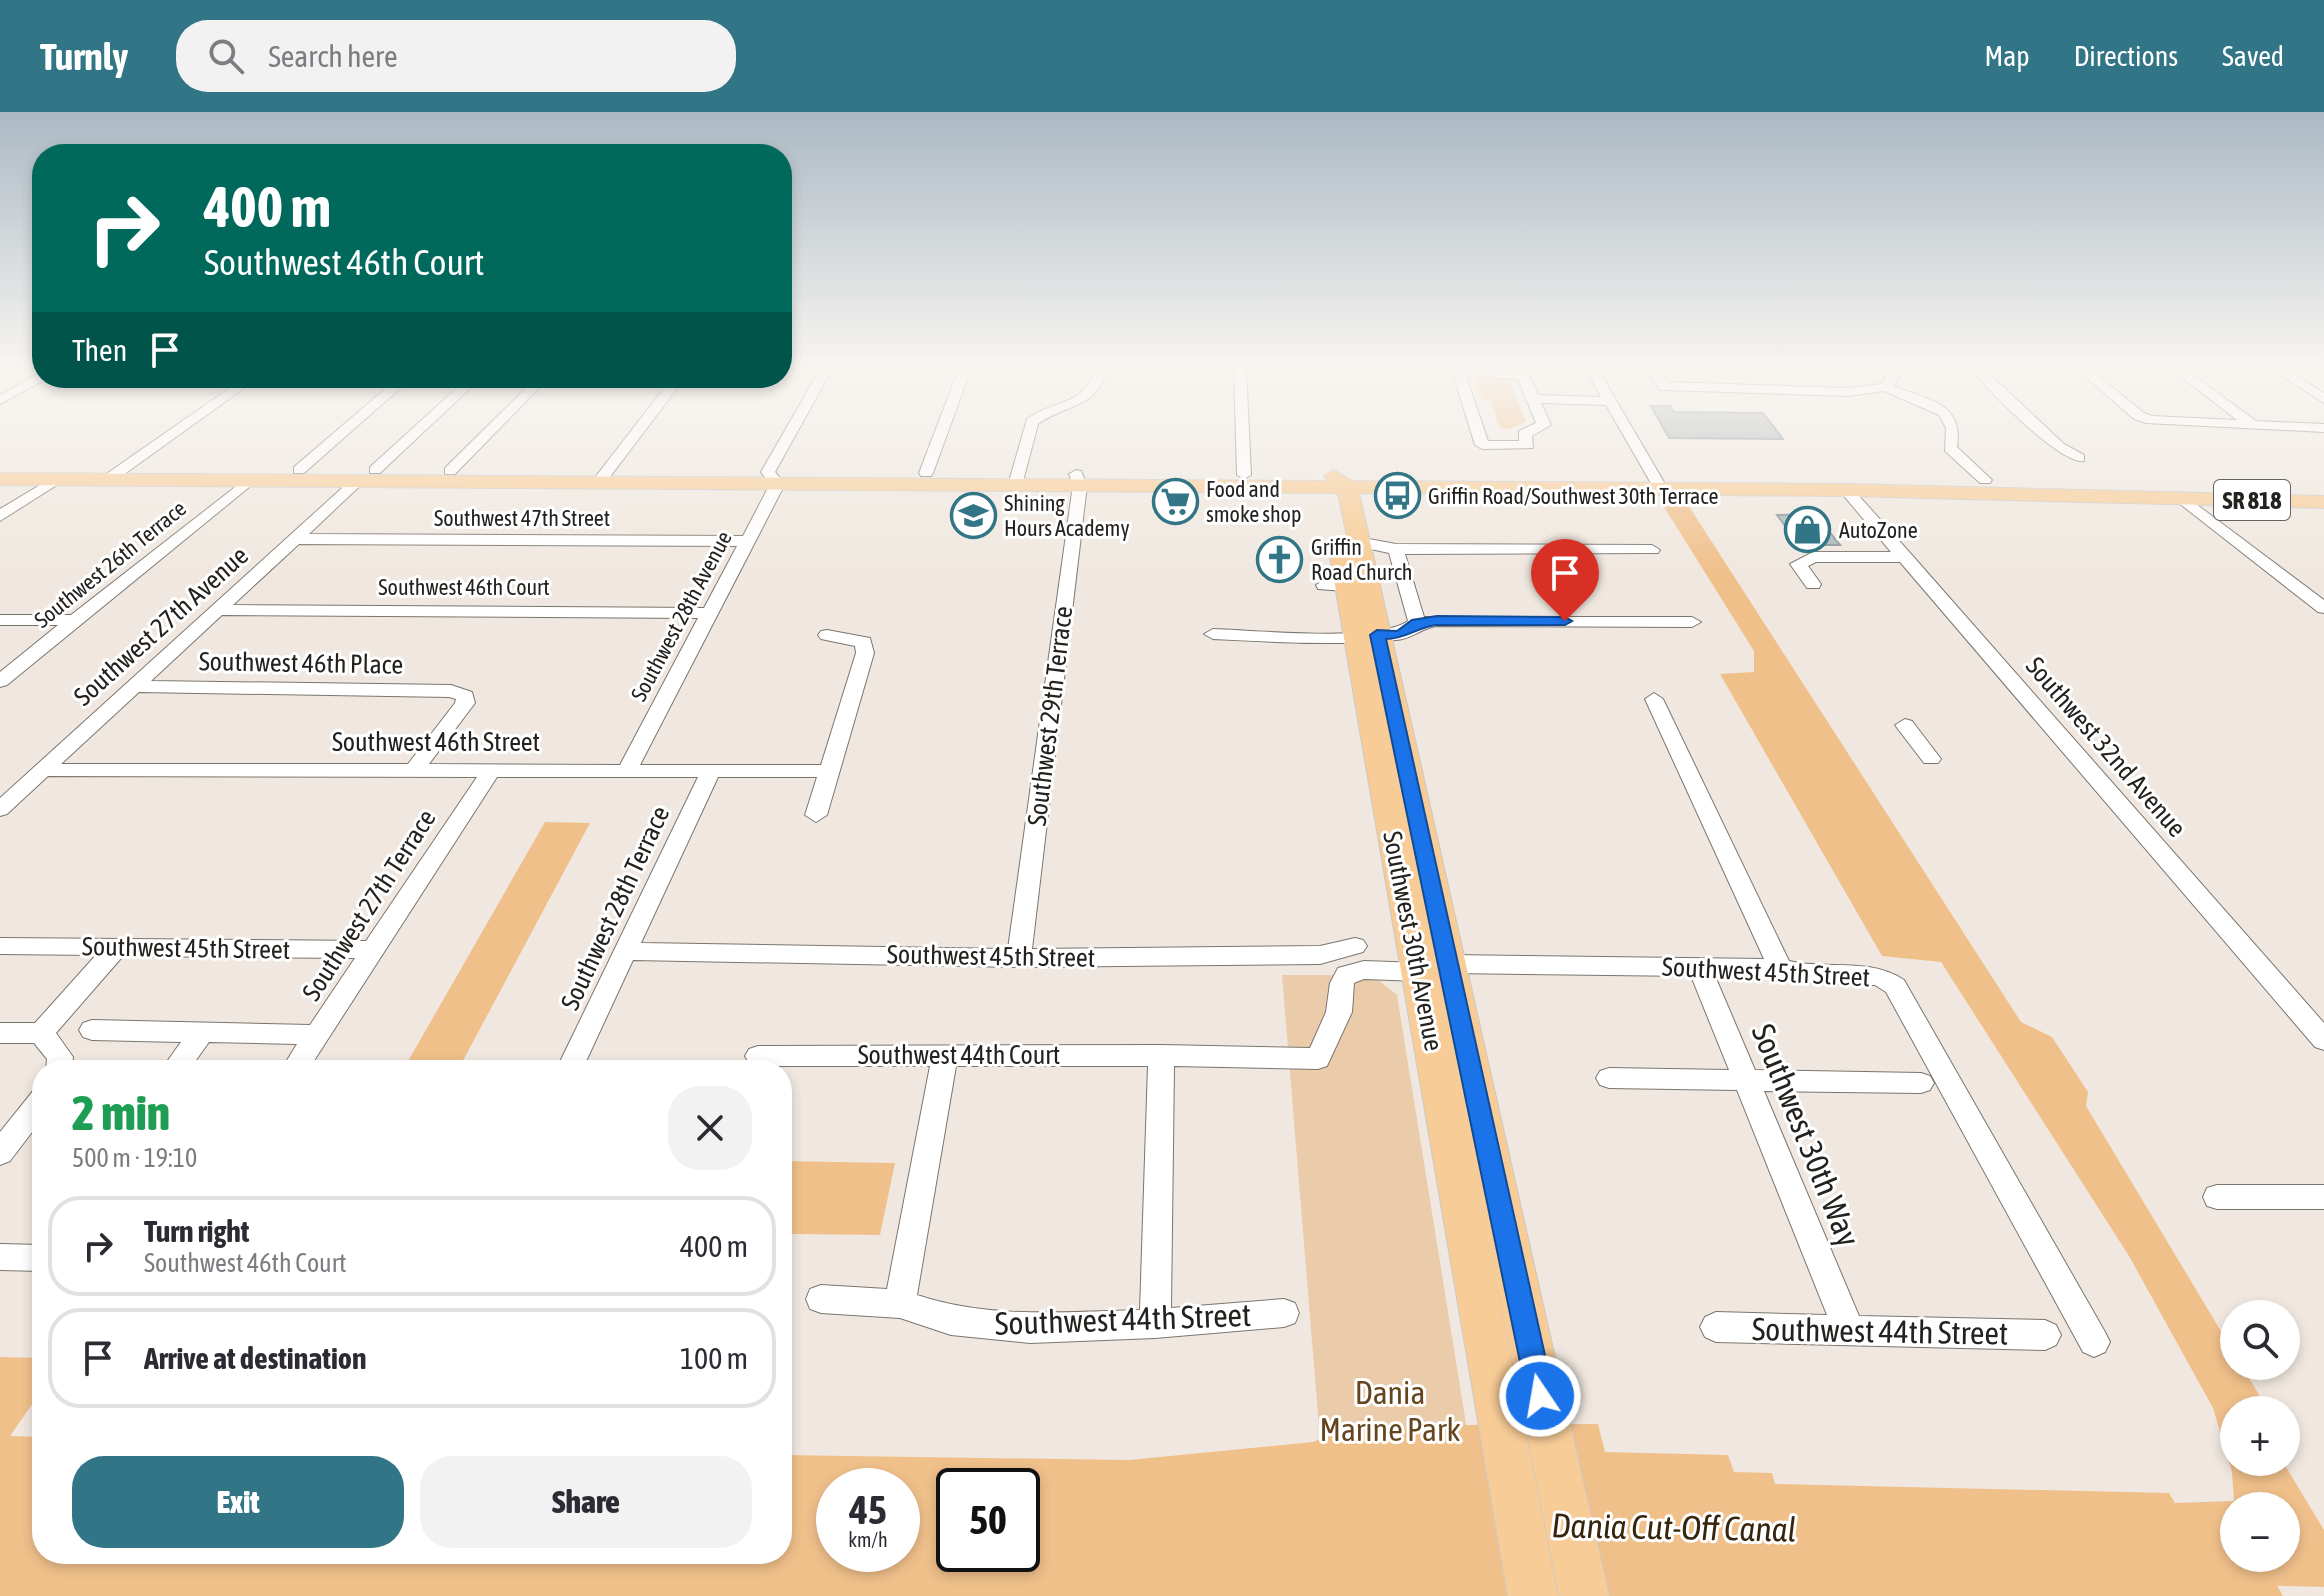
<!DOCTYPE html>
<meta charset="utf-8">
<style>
body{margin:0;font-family:"Asap Condensed",sans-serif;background:#f2f2f3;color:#2b2b33;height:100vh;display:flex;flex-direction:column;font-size:30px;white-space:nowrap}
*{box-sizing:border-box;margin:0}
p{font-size:26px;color:#7c7c81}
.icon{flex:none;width:44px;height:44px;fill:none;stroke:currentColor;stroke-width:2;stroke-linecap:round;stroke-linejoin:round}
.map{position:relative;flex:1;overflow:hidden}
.details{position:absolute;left:32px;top:948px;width:760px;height:504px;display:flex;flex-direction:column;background:#fff;border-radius:32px;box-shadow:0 4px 12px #0003}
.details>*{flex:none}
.hud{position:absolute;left:32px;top:32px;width:760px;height:244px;border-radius:32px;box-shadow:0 4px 12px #0003;background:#00695c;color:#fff;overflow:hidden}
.buttons{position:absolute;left:2220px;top:1188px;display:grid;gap:16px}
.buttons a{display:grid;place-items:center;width:80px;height:80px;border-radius:50%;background:#fff;box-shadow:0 4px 12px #0003;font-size:40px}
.speed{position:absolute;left:816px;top:1356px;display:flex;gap:16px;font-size:40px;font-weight:700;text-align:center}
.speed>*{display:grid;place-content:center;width:104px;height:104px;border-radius:50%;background:#fff;box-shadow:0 4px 12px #0003;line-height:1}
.speed small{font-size:20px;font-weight:400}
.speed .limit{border:4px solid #111;border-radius:12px;background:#fff;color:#111}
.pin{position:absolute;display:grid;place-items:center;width:68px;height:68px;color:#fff;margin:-82px -34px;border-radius:50% 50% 50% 0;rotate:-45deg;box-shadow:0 0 8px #0007}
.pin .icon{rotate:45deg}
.me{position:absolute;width:88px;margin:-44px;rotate:348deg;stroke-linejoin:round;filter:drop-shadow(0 0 6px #0008)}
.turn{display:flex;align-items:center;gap:28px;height:168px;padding:0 40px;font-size:36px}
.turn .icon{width:104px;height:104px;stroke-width:2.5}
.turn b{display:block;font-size:56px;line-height:68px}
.then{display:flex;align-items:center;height:76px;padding:0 40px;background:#0003;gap:16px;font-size:30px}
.round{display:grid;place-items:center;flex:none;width:84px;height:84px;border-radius:32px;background:#f2f2f3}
.overview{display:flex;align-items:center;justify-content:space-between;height:136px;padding:0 40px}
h1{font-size:48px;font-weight:800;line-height:60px;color:#1e9e55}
.action{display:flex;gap:16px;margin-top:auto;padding:16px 40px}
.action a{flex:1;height:92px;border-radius:32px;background:#327586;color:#fff;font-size:32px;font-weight:800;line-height:92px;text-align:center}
.action a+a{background:#f2f2f3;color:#2b2b33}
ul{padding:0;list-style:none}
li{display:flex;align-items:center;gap:24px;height:100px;margin:0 16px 12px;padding:0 24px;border:4px solid #e1e1e2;border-radius:32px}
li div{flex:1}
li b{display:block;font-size:30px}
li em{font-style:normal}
header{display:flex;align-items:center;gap:48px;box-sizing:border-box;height:112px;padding:0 40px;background:#327586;color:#fff}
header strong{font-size:38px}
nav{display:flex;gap:44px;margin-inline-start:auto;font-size:28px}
.search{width:560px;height:72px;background:#f2f2f3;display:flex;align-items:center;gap:20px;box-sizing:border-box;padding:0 28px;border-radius:32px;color:#7c7c81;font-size:30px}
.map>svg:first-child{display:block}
.green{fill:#eaccaa}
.water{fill:#f0c08b;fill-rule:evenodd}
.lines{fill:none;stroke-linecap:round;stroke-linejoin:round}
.canal{fill:#f0c08b;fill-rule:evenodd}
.building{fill:#a9b5b8;stroke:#8a9598;stroke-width:2}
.minor-casing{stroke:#7b756e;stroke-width:2}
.major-casing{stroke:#cacac9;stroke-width:2}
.minor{fill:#fff;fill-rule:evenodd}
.major{fill:#f8cc96;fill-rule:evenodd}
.route{fill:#1a73e8;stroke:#114b97;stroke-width:2}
.labels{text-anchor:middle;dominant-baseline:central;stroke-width:6;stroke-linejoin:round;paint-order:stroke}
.far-poi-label{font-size:22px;fill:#24221f;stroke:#fff;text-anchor:start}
.far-street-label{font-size:22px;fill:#24221f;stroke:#fff}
.shield{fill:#fff;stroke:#666462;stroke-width:2}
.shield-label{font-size:24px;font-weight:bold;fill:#24221f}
.street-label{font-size:26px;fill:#24221f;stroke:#fff}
.near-street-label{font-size:32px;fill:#24221f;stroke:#fff}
.near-park-label{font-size:32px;fill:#65451d;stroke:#fff}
.near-water-label{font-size:34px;font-style:italic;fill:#38250d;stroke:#fff}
</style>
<header>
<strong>Turnly</strong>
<div class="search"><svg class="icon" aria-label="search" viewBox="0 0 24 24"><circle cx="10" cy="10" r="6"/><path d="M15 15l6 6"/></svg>Search here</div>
<nav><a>Map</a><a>Directions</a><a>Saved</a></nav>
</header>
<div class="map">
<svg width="2324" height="1484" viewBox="0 0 2324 1484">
<rect width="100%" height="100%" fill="#f0e8e0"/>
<!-- green -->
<path class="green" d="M1282 863H1372L1397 883 1477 1380 1324 1376Z"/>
<!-- water -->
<g class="water">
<path d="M1480 266 1509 267 1526 310 1508 317 1500 316 1491 289 1482 287 1475 272Z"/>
<path d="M1666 386H1678L1690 396 2021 910 2052 925 2088 980 2086 994 2234 1241V1254H2242L2268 1298H2234V1350H2283L2324 1418V1460L2269 1459 2283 1484H0V1245L42 1246V1278L10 1324 42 1325V1442H782V1343L1129 1348 1313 1330 1352 1313 1454 1317 1461 1313 1598 1312 1605 1340 1728 1343 1734 1360 1772 1361 1775 1372 2169 1381 2175 1391 2234 1389 2232 1360 2213 1296 2129 1144 1941 850 1882 844 1720 562 1754 560V539L1661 390ZM834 1374H902V1442H834ZM954 1374H1022V1442H954ZM2234 1394H2286V1446H2234Z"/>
<path d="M545 710 590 711 458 958H403Z"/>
<path d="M782 1049 895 1051 880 1123 792 1122 782 1157Z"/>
</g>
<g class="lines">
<!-- canal -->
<path class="canal" d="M2286 1444 2324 1445V1475L2243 1473 2233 1468 2228 1458 2233 1448 2236 1446Z"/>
</g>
<!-- building -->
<g class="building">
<path d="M1651 294H1670L1674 300 1763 301 1783 327 1669 326Z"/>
<path d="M1815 402 1840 433H1799L1777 403Z"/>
</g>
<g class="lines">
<defs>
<g id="minor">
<path d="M822 254H834L775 360 785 372 640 653H821L856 541 855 534 821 527 818 523 821 519 827 518 870 526 874 541 827 703 816 710 805 703 817 665H718L641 831 1008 837 1073 373 1069 362 1076 358 1081 359 1087 373 1032 837 1320 834 1355 826 1363 828 1367 834 1363 840 1320 852 1019 855 633 848 582 958H556L698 665H497L308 958H281L297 932 209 930 189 958H161L181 930 92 928 83 925 79 918 83 911 92 908 310 913 355 846 123 844 56 921 73 945 72 958H46L47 947 34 931H0V911H35L96 843 0 842V826L366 829 477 665 48 664 7 702 0 704V686L352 367H362L364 370 309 422 743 424 770 372 761 360ZM299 432 737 434 704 496 233 493ZM222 503 698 506 620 653 429 652 475 591 472 580 451 573 151 569ZM139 580 449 585 456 587 455 591 408 652H61Z"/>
<path d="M960 254H972L933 361 931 364H921L919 361Z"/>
<path d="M1096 254H1108C1096 299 1071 289 1038 312L1022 373 1020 376H1010L1008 373 1027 307C1059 285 1083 296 1096 254Z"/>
<path d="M1234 254H1246L1251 363 1244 367 1237 363Z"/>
<path d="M1584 254H1596L1668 377 1666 380H1656L1606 293 1541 291 1551 313 1532 324 1533 336 1482 337 1475 333 1453 262 1463 256 1523 259 1529 263 1538 283 1601 285ZM1466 264 1518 267 1536 311 1519 319V329H1488Z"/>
<path d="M1645 254H1657L1668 270 1848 276 1881 272 1886 266 1876 254H1889L1899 266 1893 274C1928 288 1964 290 1957 335L1992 368 1990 371H1980L1945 339 1946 316 1939 303 1884 279 1848 284 1664 278 1659 277Z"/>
<path d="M1968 254H1981L2064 332 2084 343V349C2060 353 1984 274 1968 254Z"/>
<path d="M2073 254H2086L2144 301 2152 304 2237 308 2167 254H2181L2256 309 2324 312V320L2146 311 2134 307Z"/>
<path d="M2267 254H2281L2324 281V291Z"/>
<path d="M42 260V266L46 267 0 292V283Z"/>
<path d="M244 266H258L112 371H102V365Z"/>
<path d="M398 266H412L304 361H294V355Z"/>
<path d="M468 266H481L380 361H370V355Z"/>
<path d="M536 266H549L455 362H445V356Z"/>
<path d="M672 266H685L603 374H593V368Z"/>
<path d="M55 364 60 365V371L0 409V397Z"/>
<path d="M248 365 253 366V372L7 573 0 575V560L58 513H0V503H71Z"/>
<path d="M1846 374 1851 375 1911 442 2324 911V938L2315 935 1900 450H1816L1808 454 1821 472 1819 476H1807L1790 452 1813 440H1891L1839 378Z"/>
<path d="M2180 380 2324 488V501L2318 500 2175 388 2172 385Z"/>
<path d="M1358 425 1396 432 1652 433 1660 438 1658 441 1405 442 1424 505H1692L1701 510 1692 515 1437 514C1421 516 1412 527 1396 528 1335 534 1274 530 1213 527L1204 522 1213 517C1255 518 1377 531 1408 509L1389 441 1352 433 1350 430Z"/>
<path d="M1324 468 1345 469 1353 474 1345 479 1318 477 1316 473Z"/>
<path d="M1654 581 1663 587 1789 849C1827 858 1870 845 1904 868L2105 1220 2110 1230 2105 1240 2094 1245 2083 1240 1886 880 1875 873 1806 871 1780 865 1715 864 1755 958 1921 961 1930 964 1934 971 1930 978 1921 981 1764 979 1859 1204 2045 1208 2056 1213 2061 1223 2056 1233 2045 1238 1716 1230 1705 1225 1700 1215 1705 1205 1716 1200 1827 1203 1737 978 1609 976 1600 973 1596 966 1600 959 1609 956 1729 958 1691 864 1449 861 1420 869 1364 867 1354 871 1352 900 1327 954 1318 957 1174 954 1171 1196 1284 1187 1295 1191 1299 1201 1295 1211 1284 1215 1155 1226 1030 1231 951 1223 900 1206 821 1201 810 1197 806 1187 810 1177 821 1173 887 1177 930 954H758L749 951 745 944 749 937 758 934 1161 933 1310 936 1326 900 1330 871 1338 856 1364 849 1420 851 1449 843 1764 847 1645 587ZM956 954H1148L1140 1198C1065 1200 989 1207 917 1183Z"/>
<path d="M1905 607 1912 609 1938 643 1941 647 1938 651H1924L1898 617 1895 613Z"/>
<path d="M42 976V1007L10 1049 0 1053V1020L33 979Z"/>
<path d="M2217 1073H2324V1097H2217L2207 1094 2203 1085 2207 1076Z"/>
<path d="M0 1132 42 1133V1159L0 1158Z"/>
</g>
<path id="major" d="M1334 358 1352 369 1846 372 2324 384V396L1846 384 1359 381 1609 1484H1559L1464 1009 1558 1484H1508L1328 432 1339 425 1348 429 1338 381 0 373V361L1328 369 1324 364Z"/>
</defs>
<!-- minor casing -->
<use href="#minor" class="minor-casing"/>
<!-- major casing -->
<use href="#major" class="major-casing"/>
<!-- minor -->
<use href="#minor" class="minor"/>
<!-- major -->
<use href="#major" class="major"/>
</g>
<!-- sky -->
<linearGradient id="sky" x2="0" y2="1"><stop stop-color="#abb9c3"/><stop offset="0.55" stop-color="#f8f5f1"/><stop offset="1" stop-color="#f8f5f1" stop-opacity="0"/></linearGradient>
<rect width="2324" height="462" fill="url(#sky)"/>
<!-- route -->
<path class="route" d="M1437 504 1565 505 1572 509 1565 513H1437C1417 515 1406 527 1386 527L1554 1284 1550 1294 1540 1297 1531 1294 1527 1284 1370 523 1377 518 1397 519 1412 508Z"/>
<!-- icons -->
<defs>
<symbol id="bus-ring" viewBox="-11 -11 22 22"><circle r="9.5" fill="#fff" stroke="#327586" stroke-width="1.5"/><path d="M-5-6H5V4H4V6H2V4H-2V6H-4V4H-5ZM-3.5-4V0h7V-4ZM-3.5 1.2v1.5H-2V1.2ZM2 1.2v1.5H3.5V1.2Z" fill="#327586"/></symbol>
<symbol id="supermarket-ring" viewBox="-11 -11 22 22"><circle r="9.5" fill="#fff" stroke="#327586" stroke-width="1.5"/><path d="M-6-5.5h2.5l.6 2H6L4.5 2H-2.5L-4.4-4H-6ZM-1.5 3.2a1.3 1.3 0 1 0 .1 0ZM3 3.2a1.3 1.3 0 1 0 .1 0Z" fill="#327586"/></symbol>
<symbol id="school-ring" viewBox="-11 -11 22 22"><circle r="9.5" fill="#fff" stroke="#327586" stroke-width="1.5"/><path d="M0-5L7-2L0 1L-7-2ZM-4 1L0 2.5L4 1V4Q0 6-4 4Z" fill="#327586"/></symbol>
<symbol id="shop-ring" viewBox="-11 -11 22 22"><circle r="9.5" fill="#fff" stroke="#327586" stroke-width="1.5"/><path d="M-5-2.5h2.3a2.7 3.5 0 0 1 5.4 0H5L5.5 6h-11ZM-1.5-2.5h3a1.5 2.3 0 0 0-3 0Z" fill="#327586"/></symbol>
<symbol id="church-ring" viewBox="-11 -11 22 22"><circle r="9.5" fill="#fff" stroke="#327586" stroke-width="1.5"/><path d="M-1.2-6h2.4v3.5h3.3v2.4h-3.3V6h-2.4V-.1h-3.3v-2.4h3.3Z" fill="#327586"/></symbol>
</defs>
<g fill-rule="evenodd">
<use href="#bus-ring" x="1372" y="358" width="51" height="51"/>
<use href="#supermarket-ring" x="1150" y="364" width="51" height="51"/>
<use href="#school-ring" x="948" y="378" width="51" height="51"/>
<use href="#shop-ring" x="1782" y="392" width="51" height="51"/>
<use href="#church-ring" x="1254" y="422" width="51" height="51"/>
</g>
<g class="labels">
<!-- far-poi labels -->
<g class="far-poi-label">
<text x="1206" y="377">Food and<tspan x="1206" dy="25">smoke shop</tspan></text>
<text x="1428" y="384">Griffin Road/Southwest 30th Terrace</text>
<text x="1004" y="391">Shining<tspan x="1004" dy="25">Hours Academy</tspan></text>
<text x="1839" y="418">AutoZone</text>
<text x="1311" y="435">Griffin<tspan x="1311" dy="25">Road Church</tspan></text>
</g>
<!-- far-street labels -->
<g class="far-street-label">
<text x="522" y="406">Southwest 47th Street</text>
<text transform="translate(110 452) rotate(-39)">Southwest 26th Terrace</text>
<text x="464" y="475">Southwest 46th Court</text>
<text transform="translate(681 504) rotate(-62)">Southwest 28th Avenue</text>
</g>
<!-- shield labels -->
<rect class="shield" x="2214" y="368" width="76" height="40" rx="6"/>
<g class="shield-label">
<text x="2252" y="388">SR 818</text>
</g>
<!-- street labels -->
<g class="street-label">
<text transform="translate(161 514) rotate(-42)">Southwest 27th Avenue</text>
<text transform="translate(301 551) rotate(1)">Southwest 46th Place</text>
<text transform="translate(1050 604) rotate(-83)">Southwest 29th Terrace</text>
<text x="436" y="630">Southwest 46th Street</text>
<text transform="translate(2106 635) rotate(49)">Southwest 32nd Avenue</text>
<text transform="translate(369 793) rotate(-57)">Southwest 27th Terrace</text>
<text transform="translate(615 796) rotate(-65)">Southwest 28th Terrace</text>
<text transform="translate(1413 829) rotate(79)">Southwest 30th Avenue</text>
<text transform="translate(186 836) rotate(1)">Southwest 45th Street</text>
<text transform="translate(991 844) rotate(1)">Southwest 45th Street</text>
<text transform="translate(1766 860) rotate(3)">Southwest 45th Street</text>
<text x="959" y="943">Southwest 44th Court</text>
</g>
<!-- near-street labels -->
<g class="near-street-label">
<text transform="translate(1806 1023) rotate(68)">Southwest 30th Way</text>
<text transform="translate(1123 1207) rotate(-2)">Southwest 44th Street</text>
<text transform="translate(1880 1219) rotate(1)">Southwest 44th Street</text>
</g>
<!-- near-park labels -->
<g class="near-park-label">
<text x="1390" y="1280">Dania<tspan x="1390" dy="37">Marine Park</tspan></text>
</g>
<!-- near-water labels -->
<g class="near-water-label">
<text transform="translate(1674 1415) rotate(1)">Dania Cut-Off Canal</text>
</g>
</g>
</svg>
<div class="buttons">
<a><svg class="icon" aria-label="search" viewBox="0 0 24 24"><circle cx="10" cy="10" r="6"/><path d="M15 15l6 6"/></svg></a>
<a>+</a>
<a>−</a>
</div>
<div class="speed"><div>45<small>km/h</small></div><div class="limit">50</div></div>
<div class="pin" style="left:1565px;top:509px;background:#d93025"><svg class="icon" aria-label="arrive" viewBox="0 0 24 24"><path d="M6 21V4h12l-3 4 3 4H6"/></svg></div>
<svg class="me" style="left:1540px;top:1284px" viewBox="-20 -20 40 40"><circle r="17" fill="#1a73e8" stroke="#fff" stroke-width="3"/><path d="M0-11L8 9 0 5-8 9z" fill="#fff"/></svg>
<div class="hud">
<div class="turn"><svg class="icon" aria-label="right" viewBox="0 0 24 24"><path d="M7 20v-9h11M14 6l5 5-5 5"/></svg><div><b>400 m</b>Southwest 46th Court</div></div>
<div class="then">Then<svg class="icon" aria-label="arrive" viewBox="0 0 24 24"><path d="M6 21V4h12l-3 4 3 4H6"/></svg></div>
</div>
<section class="details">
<div class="overview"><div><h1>2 min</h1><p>500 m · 19:10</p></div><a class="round"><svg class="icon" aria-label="close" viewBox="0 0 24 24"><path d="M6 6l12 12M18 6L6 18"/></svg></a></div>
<ul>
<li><svg class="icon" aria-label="right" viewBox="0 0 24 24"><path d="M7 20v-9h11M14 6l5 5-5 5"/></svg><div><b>Turn right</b><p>Southwest 46th Court</p></div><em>400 m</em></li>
<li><svg class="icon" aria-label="arrive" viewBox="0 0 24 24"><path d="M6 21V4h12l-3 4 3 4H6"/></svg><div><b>Arrive at destination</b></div><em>100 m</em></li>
</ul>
<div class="action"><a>Exit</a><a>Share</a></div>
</section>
</div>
